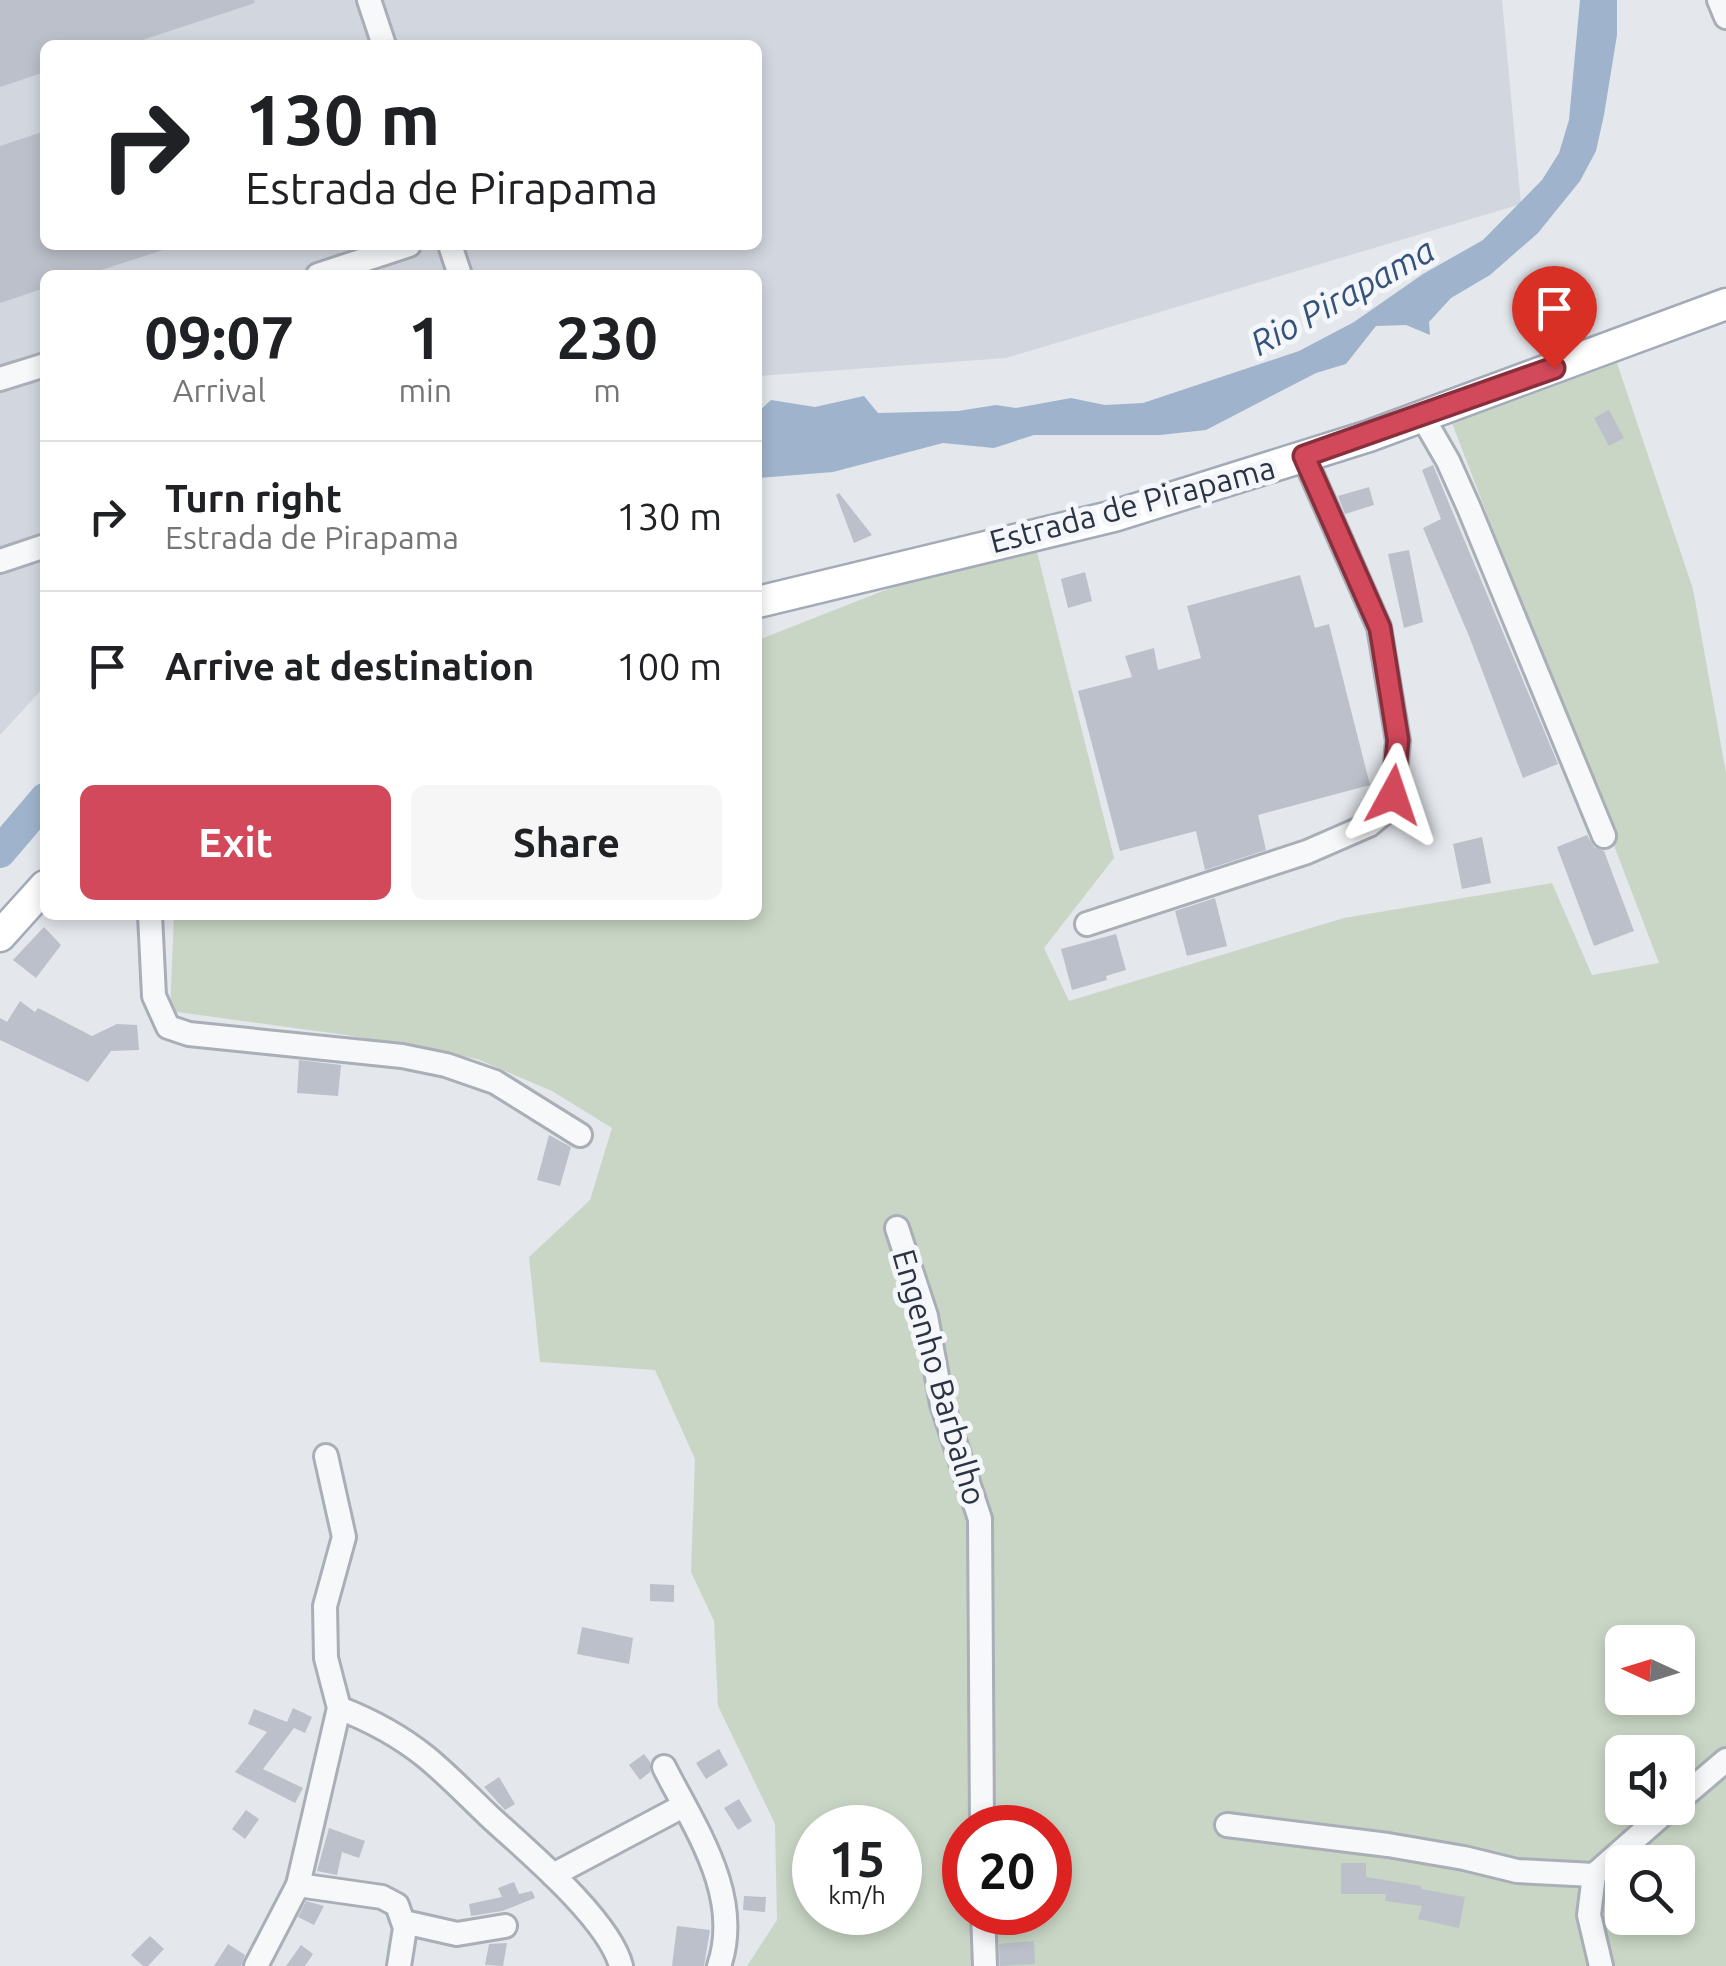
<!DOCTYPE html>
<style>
body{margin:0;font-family:Ubuntu,sans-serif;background:#f6f6f6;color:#202124;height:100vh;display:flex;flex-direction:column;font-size:38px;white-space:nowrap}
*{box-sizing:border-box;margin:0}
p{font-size:32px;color:#757577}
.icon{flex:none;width:55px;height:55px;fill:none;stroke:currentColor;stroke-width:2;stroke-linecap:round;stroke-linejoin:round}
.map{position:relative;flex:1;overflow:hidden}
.panel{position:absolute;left:40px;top:270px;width:722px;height:650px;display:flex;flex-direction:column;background:#fff;border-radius:15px;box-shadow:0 5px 15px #0003}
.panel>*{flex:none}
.top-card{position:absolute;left:40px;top:40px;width:722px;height:210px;border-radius:15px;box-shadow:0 5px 15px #0003;background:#fff;color:#202124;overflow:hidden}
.needle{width:65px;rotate:274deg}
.tools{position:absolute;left:1605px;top:1625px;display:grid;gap:20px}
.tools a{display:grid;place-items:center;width:90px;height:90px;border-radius:15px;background:#fff;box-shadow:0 5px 15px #0003;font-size:50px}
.speed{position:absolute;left:792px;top:1805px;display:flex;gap:20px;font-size:50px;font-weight:700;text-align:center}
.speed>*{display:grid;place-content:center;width:130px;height:130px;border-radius:50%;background:#fff;box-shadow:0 5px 15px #0003;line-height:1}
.speed small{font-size:25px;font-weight:400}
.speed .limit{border:15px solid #d22;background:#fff;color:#111}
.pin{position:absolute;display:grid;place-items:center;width:85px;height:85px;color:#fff;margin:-102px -42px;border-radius:50% 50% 50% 0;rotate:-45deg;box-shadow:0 0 10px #0007}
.pin .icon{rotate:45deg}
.me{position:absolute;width:110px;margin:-55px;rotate:5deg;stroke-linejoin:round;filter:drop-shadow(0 0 8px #0008)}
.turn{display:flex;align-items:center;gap:35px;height:210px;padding:0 40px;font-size:45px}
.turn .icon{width:130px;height:130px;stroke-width:2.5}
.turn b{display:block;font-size:70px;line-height:85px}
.eta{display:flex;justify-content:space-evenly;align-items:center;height:170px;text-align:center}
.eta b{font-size:60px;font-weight:700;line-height:70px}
.button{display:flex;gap:20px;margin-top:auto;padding:20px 40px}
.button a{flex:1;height:115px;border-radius:15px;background:#d1495b;color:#fff;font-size:40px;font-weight:700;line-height:115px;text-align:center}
.button a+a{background:#f6f6f6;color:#202124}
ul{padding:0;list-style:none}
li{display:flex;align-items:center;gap:30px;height:150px;padding:0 40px;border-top:2px solid #e0e0e0}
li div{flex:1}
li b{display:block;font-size:38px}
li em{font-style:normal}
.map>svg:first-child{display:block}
.built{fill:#d2d6de;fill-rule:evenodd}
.green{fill:#c9d6c5;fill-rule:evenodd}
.water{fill:#9fb4cc}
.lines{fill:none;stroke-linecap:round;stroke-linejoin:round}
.river{stroke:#9fb4cc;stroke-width:32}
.building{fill:#bbc0ca}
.minor-casing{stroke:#a9aeb7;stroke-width:28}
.major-casing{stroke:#a3abb8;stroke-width:35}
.minor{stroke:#f7f8fa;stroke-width:22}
.major{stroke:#fff;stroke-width:30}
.route-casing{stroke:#882f3b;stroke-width:25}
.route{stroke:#d1495b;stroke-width:18}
.labels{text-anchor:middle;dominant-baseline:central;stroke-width:10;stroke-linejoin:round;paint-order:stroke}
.street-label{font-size:32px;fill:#2b3445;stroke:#f4f6f9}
.water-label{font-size:35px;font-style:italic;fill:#34527a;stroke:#f4f6f9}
</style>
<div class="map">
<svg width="1726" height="1966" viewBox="0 0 1726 1966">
<rect width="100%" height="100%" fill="#e4e7ec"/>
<!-- built -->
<path class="built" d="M0 0H1502L1521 204 1006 358 758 376V275H45V686L0 735ZM45 45H758V245H45Z"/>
<!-- green -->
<path class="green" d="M1617 363 1693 589 1726 773V1966H747L777 1920 775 1824 718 1706 714 1621 691 1572 695 1459 655 1370 540 1362 529 1257 590 1200 612 1128 552 1091 477 1059 346 1035 170 1011 174 915H758V640L921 576 1037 552 1114 858 1044 948 1069 1001 1344 918 1552 883 1592 975 1659 963 1452 423ZM1622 1642H1678V1698H1622ZM1622 1752H1678V1808H1622ZM815 1828H900V1912H815ZM965 1828H1050V1912H965ZM1622 1862H1678V1918H1622Z"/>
<!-- water -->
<path class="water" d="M1580 0H1617V35L1604 115 1596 151 1580 181 1538 233 1490 275 1451 298 1429 322 1430 335 1406 325 1376 326 1346 364 1316 373 1206 430 1160 435H1034L994 448 943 443 833 472 758 478V412L771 400 815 407 864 396 878 413 958 411 996 405 1016 408 1071 398 1105 405 1143 403 1299 351 1354 322 1423 274 1483 240 1542 180 1559 153 1569 120Z"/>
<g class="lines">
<!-- river -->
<path class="river" d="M0 852 45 799"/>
</g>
<!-- building -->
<g class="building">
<path d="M0 0H254L255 3 127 45H45V72L0 87Z"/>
<path d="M45 131V245H168L169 248 86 275H45V288L0 303V146Z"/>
<path d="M1609 410 1624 438 1609 446 1594 418Z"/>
<path d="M1433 465 1558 764 1523 778 1469 636 1423 528 1441 519 1422 470Z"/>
<path d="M1369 487 1374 505 1345 514 1338 496Z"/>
<path d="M839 493 872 535 854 543 836 495Z"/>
<path d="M1409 550 1423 622 1404 628 1388 554Z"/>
<path d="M1085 572 1092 601 1068 608 1061 579Z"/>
<path d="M1300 575 1315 628 1329 624 1370 785 1258 815 1266 850 1205 870 1196 831 1120 851 1078 691 1132 677 1125 656 1154 648 1158 670 1201 658 1187 606Z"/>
<path d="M1587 835 1594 847 1604 851 1634 931 1594 946 1557 847Z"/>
<path d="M1482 837 1491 883 1462 889 1453 844Z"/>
<path d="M1215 898 1227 946 1187 956 1175 911Z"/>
<path d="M44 927 61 945 36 978 13 960Z"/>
<path d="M1116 934 1126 970 1106 976 1107 980 1072 990 1061 949Z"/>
<path d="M20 1001 35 1012 38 1008 92 1036 117 1024 137 1025 139 1050 111 1051 88 1082 0 1040V1018L7 1022Z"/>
<path d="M299 1060 341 1065 338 1096 297 1093Z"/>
<path d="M549 1135 571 1147 560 1186 537 1180Z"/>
<path d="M650 1584 674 1585V1602L650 1601Z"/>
<path d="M582 1627 633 1638 629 1664 577 1654Z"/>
<path d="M293 1708 312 1717 305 1733 294 1728 263 1769 303 1788 295 1803 235 1772 267 1732 248 1724 254 1709 287 1722Z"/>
<path d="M719 1749 728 1765 706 1779 696 1763Z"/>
<path d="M644 1754 650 1762V1772L640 1780 629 1765Z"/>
<path d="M499 1777 515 1804 505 1810 484 1787Z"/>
<path d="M739 1799 752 1821 738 1830 724 1808Z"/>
<path d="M246 1810 259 1819 245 1839 232 1829Z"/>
<path d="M329 1828 365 1841 359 1858 342 1852 337 1875 317 1871Z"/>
<path d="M1341 1863H1366V1877L1421 1886V1889L1465 1897 1459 1928 1418 1919 1422 1906 1385 1901 1386 1894H1341Z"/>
<path d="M514 1882 519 1894 532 1891 535 1898 502 1911 471 1916 469 1904 502 1897 498 1888Z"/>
<path d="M744 1896 766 1897 765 1912 743 1910Z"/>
<path d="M306 1901 324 1906 314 1925 298 1917Z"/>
<path d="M677 1926 710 1930 704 1966H672Z"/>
<path d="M150 1936 164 1949 148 1966H143L131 1955Z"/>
<path d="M1034 1941 1035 1964 1000 1966 999 1944Z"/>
<path d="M507 1943 503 1966 485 1965 489 1944Z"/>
<path d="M228 1944 245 1955 241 1966H214Z"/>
<path d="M301 1945 313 1954 305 1966H286Z"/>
</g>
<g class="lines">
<defs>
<g id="minor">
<path d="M369 0 384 45"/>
<path d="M1719 0 1726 17"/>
<path d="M450 245 460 275"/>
<path d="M318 275 409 245"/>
<path d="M0 379 45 365"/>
<path d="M1422 416 1448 461 1469 508 1604 836"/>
<path d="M0 561 45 546"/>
<path d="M150 915 154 996 168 1027 189 1034 402 1056 446 1065 495 1082 580 1135"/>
<path d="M1087 924 1307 852 1369 825 1387 810 1393 795 1398 741 1379 627 1304 457"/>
<path d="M897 1228 926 1316 942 1404 980 1519 982 1828"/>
<path d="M339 1708C370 1720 400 1736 426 1757 448 1775 468 1796 489 1816 526 1850 609 1919 621 1966"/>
<path d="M664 1767C695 1828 743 1896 719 1966"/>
<path d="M1678 1801 1726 1760"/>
<path d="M1227 1825 1388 1845 1464 1858 1517 1871 1594 1875"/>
<path d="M553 1875 683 1806"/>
<path d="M298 1885 382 1897 397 1905 405 1928 399 1966"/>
<path d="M983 1912 985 1966"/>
<path d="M404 1922 457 1934 505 1926"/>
<path d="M256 1966 298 1885 339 1708 326 1658 325 1606 344 1537 326 1456"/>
<path d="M1601 1966 1589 1915 1594 1875 1670 1808"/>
</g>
<g id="major">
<path d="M758 602 1114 516 1369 436 1726 304"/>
<path d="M0 936 45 886"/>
</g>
</defs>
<!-- minor casing -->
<use href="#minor" class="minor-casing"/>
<!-- major casing -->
<use href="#major" class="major-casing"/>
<!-- minor -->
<use href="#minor" class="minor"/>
<!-- major -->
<use href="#major" class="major"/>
</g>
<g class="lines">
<defs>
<path id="route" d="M1393 795 1398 740 1380 628 1304 456 1554 368"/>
</defs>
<!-- route casing -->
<use href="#route" class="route-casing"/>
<!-- route -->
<use href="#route" class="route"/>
</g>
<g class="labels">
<!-- street labels -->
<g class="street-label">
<text transform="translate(1132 504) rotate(-15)">Estrada de Pirapama</text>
<text transform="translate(940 1377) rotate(74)">Engenho Barbalho</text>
</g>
<!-- water labels -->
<g class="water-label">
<text transform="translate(1342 296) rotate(-29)">Rio Pirapama</text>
</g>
</g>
</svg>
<div class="tools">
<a><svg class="needle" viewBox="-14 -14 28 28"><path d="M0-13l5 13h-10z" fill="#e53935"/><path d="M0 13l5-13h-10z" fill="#757577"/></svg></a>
<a><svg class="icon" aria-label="sound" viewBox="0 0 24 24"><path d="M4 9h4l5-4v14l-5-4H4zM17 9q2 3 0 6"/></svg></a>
<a><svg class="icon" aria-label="search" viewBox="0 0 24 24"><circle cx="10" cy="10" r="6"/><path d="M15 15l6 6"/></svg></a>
</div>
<div class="speed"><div>15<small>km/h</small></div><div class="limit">20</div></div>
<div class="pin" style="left:1554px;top:368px;background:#d93025"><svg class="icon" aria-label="arrive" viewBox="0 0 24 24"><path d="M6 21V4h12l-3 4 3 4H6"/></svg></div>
<svg class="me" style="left:1393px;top:795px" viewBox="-20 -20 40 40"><path d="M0-17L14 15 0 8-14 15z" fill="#d1495b" stroke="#fff" stroke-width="4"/></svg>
<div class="top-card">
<div class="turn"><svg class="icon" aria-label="right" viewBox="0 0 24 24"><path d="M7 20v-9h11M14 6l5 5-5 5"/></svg><div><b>130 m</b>Estrada de Pirapama</div></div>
</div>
<section class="panel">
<div class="eta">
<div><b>09:07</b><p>Arrival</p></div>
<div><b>1</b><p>min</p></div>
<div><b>230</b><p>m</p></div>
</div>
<ul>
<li><svg class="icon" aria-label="right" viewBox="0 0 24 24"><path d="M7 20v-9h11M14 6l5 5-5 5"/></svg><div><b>Turn right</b><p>Estrada de Pirapama</p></div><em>130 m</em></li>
<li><svg class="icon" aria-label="arrive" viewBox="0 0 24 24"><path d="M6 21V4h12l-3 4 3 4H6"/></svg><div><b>Arrive at destination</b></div><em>100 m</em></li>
</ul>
<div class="button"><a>Exit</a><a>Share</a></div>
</section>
</div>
